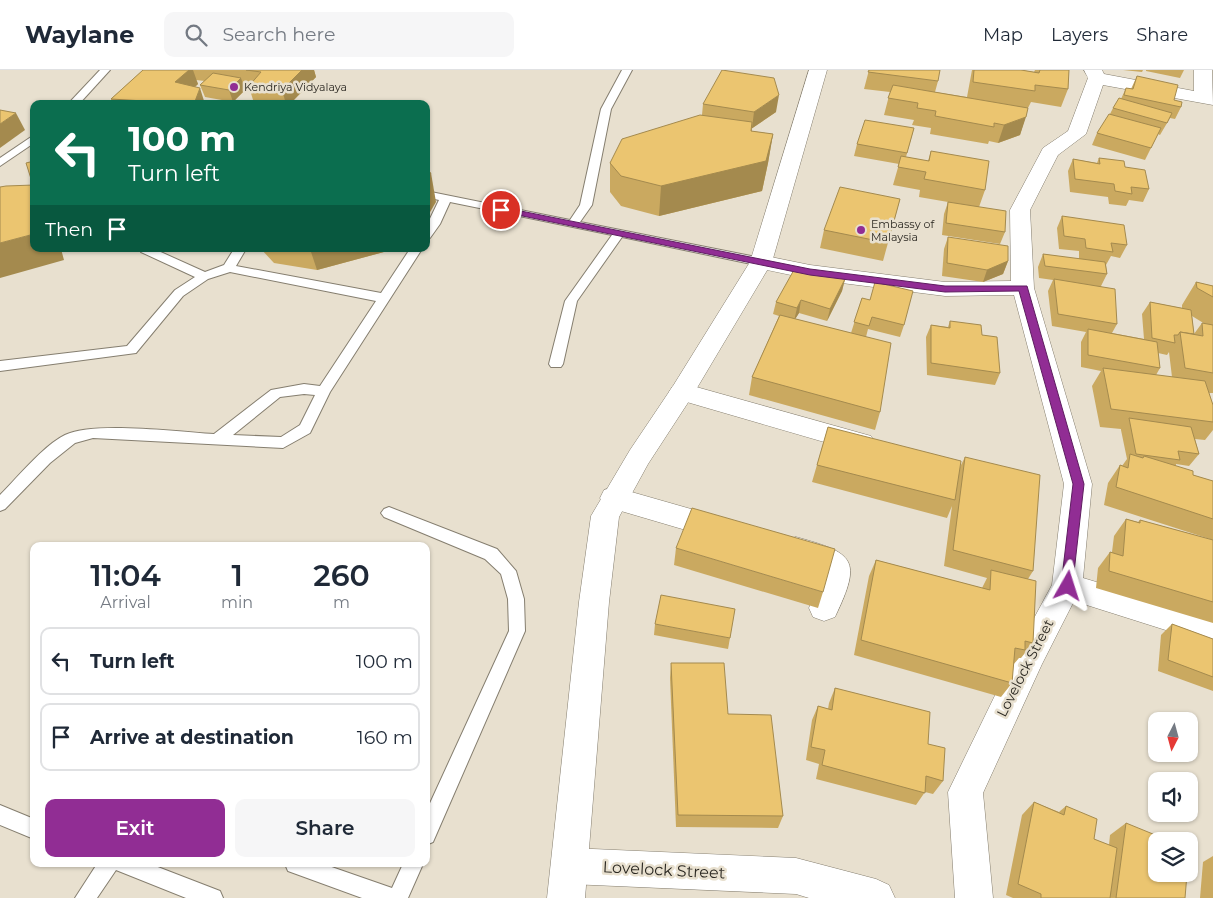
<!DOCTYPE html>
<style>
body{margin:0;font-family:Montserrat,sans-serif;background:#f6f6f7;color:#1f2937;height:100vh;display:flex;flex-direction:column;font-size:19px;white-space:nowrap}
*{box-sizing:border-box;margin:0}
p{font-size:16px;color:#747a83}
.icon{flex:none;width:28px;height:28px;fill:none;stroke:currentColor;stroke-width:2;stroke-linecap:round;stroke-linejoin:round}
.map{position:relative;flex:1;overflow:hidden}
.side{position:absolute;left:30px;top:472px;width:400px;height:325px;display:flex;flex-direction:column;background:#fff;border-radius:10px;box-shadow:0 1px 4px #0004}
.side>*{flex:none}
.guide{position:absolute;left:30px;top:30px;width:400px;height:152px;border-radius:10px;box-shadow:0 1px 4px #0004;background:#0b6e4f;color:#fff;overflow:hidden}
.needle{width:32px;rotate:186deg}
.buttons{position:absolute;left:1148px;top:642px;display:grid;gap:10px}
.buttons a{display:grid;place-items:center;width:50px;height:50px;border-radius:10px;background:#fff;box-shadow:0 1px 4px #0004;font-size:25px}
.pin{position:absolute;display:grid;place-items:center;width:42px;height:42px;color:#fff;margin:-21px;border:2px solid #fff;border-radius:50%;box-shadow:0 1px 5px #0007}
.me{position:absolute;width:55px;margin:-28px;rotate:6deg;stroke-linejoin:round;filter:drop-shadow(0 0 4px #0008)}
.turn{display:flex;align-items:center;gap:18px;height:105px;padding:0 15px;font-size:22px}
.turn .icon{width:65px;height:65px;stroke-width:2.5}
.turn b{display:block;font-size:35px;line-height:42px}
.then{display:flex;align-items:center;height:48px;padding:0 15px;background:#0003;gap:10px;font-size:19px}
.eta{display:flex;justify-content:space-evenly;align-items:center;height:85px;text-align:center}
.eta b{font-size:30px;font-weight:600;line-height:35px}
.button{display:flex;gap:10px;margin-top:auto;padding:10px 15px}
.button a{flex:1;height:58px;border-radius:10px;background:#912d94;color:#fff;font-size:20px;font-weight:600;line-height:58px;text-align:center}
.button a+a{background:#f6f6f7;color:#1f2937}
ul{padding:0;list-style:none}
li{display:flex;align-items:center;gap:15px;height:68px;margin:0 10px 8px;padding:0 5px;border:2px solid #e0e1e3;border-radius:10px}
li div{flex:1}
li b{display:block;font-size:19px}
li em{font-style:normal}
header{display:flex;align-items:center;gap:30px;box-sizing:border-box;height:70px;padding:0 25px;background:#fff;border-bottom:1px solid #e0e1e3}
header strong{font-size:24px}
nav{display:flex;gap:28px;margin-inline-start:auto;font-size:18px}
.search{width:350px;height:45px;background:#f6f6f7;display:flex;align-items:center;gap:12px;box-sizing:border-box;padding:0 18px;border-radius:10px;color:#747a83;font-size:19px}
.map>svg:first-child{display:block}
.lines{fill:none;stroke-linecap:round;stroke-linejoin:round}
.service-casing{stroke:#857e6f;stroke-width:2}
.minor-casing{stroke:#857e6f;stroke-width:1}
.tertiary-casing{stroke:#857e6f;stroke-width:1}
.service{fill:#fff;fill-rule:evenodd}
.minor{fill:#fff;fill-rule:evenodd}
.tertiary{fill:#fff;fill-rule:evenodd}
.wall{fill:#caa960;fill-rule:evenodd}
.shaded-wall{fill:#a48a4e}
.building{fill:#ebc570;stroke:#a48a4e}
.route{fill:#912d94;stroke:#5e1d60}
.poi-dot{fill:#912d94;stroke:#e8e0cf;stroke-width:2}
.labels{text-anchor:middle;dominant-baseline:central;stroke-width:5;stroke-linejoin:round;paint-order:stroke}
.far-poi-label{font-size:11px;fill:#2b2822;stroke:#e8e0cf;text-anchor:start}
.street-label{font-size:14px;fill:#2b2822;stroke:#e8e0cf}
.near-street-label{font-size:16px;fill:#2b2822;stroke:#e8e0cf}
</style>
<header>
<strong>Waylane</strong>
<div class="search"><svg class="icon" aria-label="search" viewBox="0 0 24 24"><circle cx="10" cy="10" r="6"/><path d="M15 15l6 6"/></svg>Search here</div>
<nav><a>Map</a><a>Layers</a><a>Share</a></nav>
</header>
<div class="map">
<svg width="1213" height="828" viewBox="0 0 1213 828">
<rect width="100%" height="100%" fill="#e8e0cf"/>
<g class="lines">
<defs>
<g id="service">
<path d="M100 0H110L79 34H68Z"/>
<path d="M622 0H632L611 39 592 135 580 152 761 188 767 192 761 196 622 167 577 231 563 294 561 297H551L549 294 565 231 612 165 450 132 440 154 430 168H426V157L439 130 426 127V121L570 150 580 135 601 39Z"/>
<path d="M34 65V73L0 96V88Z"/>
<path d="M139 179H154L205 202 224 195 234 179H246L236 196 381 223 410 179H422L330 322 310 363 283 378 93 368 75 373 50 393 5 439 0 441V425C18 407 43 376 65 365 93 351 180 362 214 364L271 320 304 314 320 316 376 231 230 202 208 209 183 226 136 283 0 301V291L127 276 175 220 195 207 141 182ZM304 324 315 325 300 355 281 367 233 365 280 327Z"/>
<path d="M389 437 497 479 516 501 524 529 525 561 433 772 426 775V742L509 561 508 529 501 504 485 489 384 447 381 443 384 439Z"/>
<path d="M0 735 34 749V769L0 755Z"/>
<path d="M97 794H150L220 821 223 828H186L116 800 97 828H75Z"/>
<path d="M285 794H323L392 818 403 794H423L408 828H362L288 801Z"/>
</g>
<g id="minor">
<path d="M1084 0H1102L1104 4 1194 21V0H1212L1213 35 1103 15 1086 64 1058 85 1030 140 1034 218 1092 414 1083 508 1213 547V575L1074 531 1042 594 983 723 993 828H955L948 722 1020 574 1052 515 1064 414 1014 225 945 226 810 209 753 197 750 192 753 187 761 185 810 195 945 212 1011 211 1010 140 1043 78 1068 61 1088 8Z"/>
<path d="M682 313 871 366 875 373 871 380 862 383 673 328 669 322 673 316Z"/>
<path d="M614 417 733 451 737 459 733 467 723 471 604 436 600 428 604 420Z"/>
<path d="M796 467C854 483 863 489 835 547L824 551 813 547 809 538 819 511 821 500 786 487 781 479 786 471Z"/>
<path d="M570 778 796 788 876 809 889 815 895 828H809L796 824 570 814 557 809 552 796 557 783Z"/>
</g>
<path id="tertiary" d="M809 0H827L772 192 691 328 648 394 619 447 609 532 585 828H547L579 532 591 446 630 380 673 316 750 192Z"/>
</defs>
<!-- service casing -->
<use href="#service" class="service-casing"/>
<!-- minor casing -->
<use href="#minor" class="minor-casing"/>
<!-- tertiary casing -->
<use href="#tertiary" class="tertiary-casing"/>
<!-- service -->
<use href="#service" class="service"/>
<!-- minor -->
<use href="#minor" class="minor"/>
<!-- tertiary -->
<use href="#tertiary" class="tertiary"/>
</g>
<!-- wall -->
<g class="wall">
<path d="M143 0H314L316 7 290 34H261L254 33 249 17 243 16 245 20 233 32 205 27 200 15 205 11 196 10 198 14 195 17 205 34H113L111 29Z"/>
<path d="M869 0 938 11 935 22 967 27 972 0H1021L1034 2 1035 0H1069L1068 19 1061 37 1031 32 1028 38 1020 65 998 73 989 71 988 74 930 64 931 58 912 55 914 50 884 45 890 22 864 19Z"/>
<path d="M1123 0H1143L1142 2Z"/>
<path d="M1146 0H1184L1180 8 1146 1Z"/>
<path d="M1137 6 1174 30 1181 37 1175 49 1170 48 1160 65 1158 64 1145 90 1092 75 1097 63 1110 44 1113 38 1121 29 1126 18 1131 19Z"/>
<path d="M703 34 776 42 751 59V61L773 64 768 93 762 121 659 146 621 136 610 122V93L702 45Z"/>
<path d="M914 58 906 87 928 91 931 81 985 120 979 137 1005 162 1000 174 942 165 944 144 948 132 919 127 920 120 893 115 899 94 854 86 857 74Z"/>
<path d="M1099 88 1125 97 1149 119 1143 132 1129 130 1126 136 1109 134 1108 127 1070 122 1068 101 1073 89 1097 93Z"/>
<path d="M900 129 883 191 820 178 824 160Z"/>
<path d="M1062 146 1127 175 1120 188 1111 186 1106 195 1107 204 1101 216 1117 254 1112 263 1144 269 1142 244 1150 232 1182 238V235L1196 212 1213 216V323H1209L1213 335V360L1205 370 1195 369 1199 384 1189 396 1176 394V396L1193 405 1213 411V470L1104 435 1108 413 1120 395 1122 396 1127 389 1121 360V359L1100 357 1092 316 1101 301 1081 297V272L1086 262 1052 256 1048 221 1053 210 1039 208 1038 197 1043 184 1079 189V181L1059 179 1057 158ZM1192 246 1205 254 1202 253 1194 264ZM1169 282 1172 307 1156 305 1160 298 1158 283 1167 285Z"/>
<path d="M948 167 1008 191 1003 204 983 212 942 206 944 179Z"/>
<path d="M261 179H395L317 200 274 193Z"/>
<path d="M813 203 845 209 842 221 827 251 799 243 795 249 851 263 862 228 904 255 900 267 868 259 866 267 880 342 875 360 749 325 752 307 779 246 773 244 776 232Z"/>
<path d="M950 251 982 265 1000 303 995 315 927 305 926 267 931 255 948 257Z"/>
<path d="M828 357 960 397 965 387 1033 501 1028 509 1033 573 1021 588H1019L1013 595 1012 613 1001 627 854 585 869 506 876 490 982 518 987 508 944 496 952 436 947 448 812 412Z"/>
<path d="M1126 449 1138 452 1140 450 1213 470V553L1096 518 1098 498 1110 482H1112L1114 466Z"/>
<path d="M676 478 823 522 818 538 674 495Z"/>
<path d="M655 554 730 568 728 579 654 565Z"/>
<path d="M1172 554 1213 569V621L1158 601 1161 565Z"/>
<path d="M671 593 728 644 783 746 778 758 676 757 670 608Z"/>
<path d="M835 618 928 674 943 711 933 724 925 722 916 735 816 709 819 694 806 690 812 650 818 636 828 639 829 633Z"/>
<path d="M1034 732 1059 742 1066 736 1094 769 1109 775 1110 765 1126 753 1185 828H1013L1006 825 1022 745Z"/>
<path d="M1213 786V828H1200L1203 792Z"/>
</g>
<!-- shaded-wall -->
<g class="shaded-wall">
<path d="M189 0H193L198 14 181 29 175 12Z"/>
<path d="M302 0H314L316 7 290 34H286L282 20Z"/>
<path d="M241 8 245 20 233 32 229 20Z"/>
<path d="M200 18 205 34H194Z"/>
<path d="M779 25 776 42 751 59 749 81 754 42Z"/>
<path d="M16 43 25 60 0 78V54Z"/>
<path d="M1026 47 1020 65 998 73 1004 55Z"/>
<path d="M773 64 768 93 762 121 659 146 661 116Z"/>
<path d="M431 103 436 132 426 149V110Z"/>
<path d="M34 164V179H61L64 190 0 208V173Z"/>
<path d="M310 179H395L317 200Z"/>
<path d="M1008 191 1003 204 983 212 987 200Z"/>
<path d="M845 209 842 221 827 251 830 239Z"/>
<path d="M801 230 799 243 794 251 797 238Z"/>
</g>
<!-- building -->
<g class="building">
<path d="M143 0H189L175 12 200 18 194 34 111 29Z"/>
<path d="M246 0H302L282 20 249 16 261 2Z"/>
<path d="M722 0 774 8 779 25 754 42 703 34Z"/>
<path d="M869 0H940L938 11 868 2Z"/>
<path d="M974 0H1021L1039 3 1040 0H1069L1068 19 1035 15V21L973 12Z"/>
<path d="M213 3 241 8 229 20 200 15Z"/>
<path d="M1137 6 1178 15 1174 30 1182 32 1181 37 1124 25 1126 18 1133 19Z"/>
<path d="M893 15 1028 38 1026 47 1004 55 994 53V57L935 46 936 41 917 38 918 33 888 28Z"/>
<path d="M1119 28 1172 43 1167 53 1113 38Z"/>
<path d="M0 40 16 43 0 54Z"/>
<path d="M1109 44 1161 58 1151 78 1097 63Z"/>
<path d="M700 45 752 52 751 61 773 64 766 91 661 116 621 106 610 93 622 69Z"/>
<path d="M865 50 914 58 907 83 857 74Z"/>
<path d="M931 81 989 91 985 120 924 109 926 102 898 97 901 86 929 91Z"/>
<path d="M1099 88 1124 91 1125 97 1145 100 1149 119 1131 117 1132 124 1115 121 1114 114 1075 109 1073 89 1100 94Z"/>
<path d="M34 91V115H33L26 93Z"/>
<path d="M426 101 431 103 426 110Z"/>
<path d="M34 115V164L0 173V117L6 116Z"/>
<path d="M840 117 900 129 888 173 824 160Z"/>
<path d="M948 132 1006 141 1005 162 946 153Z"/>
<path d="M1062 146 1124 155 1127 175 1111 173 1113 182 1086 178 1085 169 1064 166Z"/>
<path d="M948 167 1008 176V191L987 200 947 193Z"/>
<path d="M1043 184 1105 192 1107 204 1045 196Z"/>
<path d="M795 198 813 203 815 200 845 209 830 239 801 230 797 238 776 232Z"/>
<path d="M1054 209 1115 219 1117 254 1058 244Z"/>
<path d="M875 212 913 221 904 255 872 247 869 256 854 252 862 228 870 230Z"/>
<path d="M1196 212 1213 216V227L1197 218Z"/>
<path d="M1150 232 1191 240 1194 264 1180 262 1178 265H1174L1175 273 1152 268Z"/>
<path d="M780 245 891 273 880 342 752 307Z"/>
<path d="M950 251 981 255 982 265 997 267 1000 303 931 293V255L950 258Z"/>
<path d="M1202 253 1213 255V303L1185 298 1180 262 1203 266Z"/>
<path d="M1088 259 1157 272 1160 298 1088 285Z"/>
<path d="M1103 298 1205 311 1213 335V352L1111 339Z"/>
<path d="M1129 348 1191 357 1199 384 1178 381 1180 390 1136 384Z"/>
<path d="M828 357 961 391 955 430 817 395Z"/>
<path d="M1130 384 1143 388 1144 386 1193 401V405L1213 411V449L1116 417 1120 395 1128 398Z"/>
<path d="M965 387 1040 405 1033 501 953 480Z"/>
<path d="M692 438 835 479 823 522 676 478Z"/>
<path d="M1126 449 1140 453V450L1213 470V532L1109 501 1110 482 1123 486Z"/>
<path d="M876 490 990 520 991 500 1036 511 1033 573 1025 571V580L1015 578 1012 613 861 570Z"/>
<path d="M661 525 735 539 730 568 655 554Z"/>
<path d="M1172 554 1213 569V607L1168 590Z"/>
<path d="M671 593H724L728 644 771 645 783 746 678 745Z"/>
<path d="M835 618 930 642 928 674 945 678 943 711 926 706 925 723 822 695 825 680 811 677 818 636 832 640Z"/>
<path d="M1034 732 1064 745 1066 736 1097 749 1094 769 1117 778 1110 828H1041V824L1018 814Z"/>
<path d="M1126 753 1170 771H1156V804H1187L1185 828H1116Z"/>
</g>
<!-- route -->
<path class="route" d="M501 137 810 199 945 216H1027L1084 414 1072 520 1068 521 1063 520 1061 516 1073 414 1019 221 945 222 810 205 498 141 497 140Z"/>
<!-- markers -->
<g class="poi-dot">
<circle cx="234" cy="17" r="5"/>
<circle cx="861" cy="160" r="5"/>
</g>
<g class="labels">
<!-- far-poi labels -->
<g class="far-poi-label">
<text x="244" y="17">Kendriya Vidyalaya</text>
<text x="871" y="154">Embassy of<tspan x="871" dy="13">Malaysia</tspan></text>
</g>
<!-- street labels -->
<g class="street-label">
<text transform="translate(1025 598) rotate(-63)">Lovelock Street</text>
</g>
<!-- near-street labels -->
<g class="near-street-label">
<text transform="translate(664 800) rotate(3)">Lovelock Street</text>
</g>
</g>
</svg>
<div class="buttons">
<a><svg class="needle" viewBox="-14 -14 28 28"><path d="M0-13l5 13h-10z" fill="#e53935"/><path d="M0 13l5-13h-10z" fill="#747a83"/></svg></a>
<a><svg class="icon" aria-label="sound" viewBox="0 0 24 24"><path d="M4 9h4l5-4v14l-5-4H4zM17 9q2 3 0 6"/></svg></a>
<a><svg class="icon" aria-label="layers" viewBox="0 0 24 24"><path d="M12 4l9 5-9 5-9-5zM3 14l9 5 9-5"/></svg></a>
</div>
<div class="pin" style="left:501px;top:140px;background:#d93025"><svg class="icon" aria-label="arrive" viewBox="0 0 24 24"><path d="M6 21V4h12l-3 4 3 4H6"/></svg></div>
<svg class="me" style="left:1068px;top:516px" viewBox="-20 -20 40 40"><path d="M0-17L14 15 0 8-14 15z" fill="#912d94" stroke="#fff" stroke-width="4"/></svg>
<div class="guide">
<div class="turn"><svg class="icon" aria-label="left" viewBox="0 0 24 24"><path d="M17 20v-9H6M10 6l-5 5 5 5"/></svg><div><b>100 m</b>Turn left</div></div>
<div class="then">Then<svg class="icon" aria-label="arrive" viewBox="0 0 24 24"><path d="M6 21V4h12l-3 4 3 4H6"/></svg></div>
</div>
<section class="side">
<div class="eta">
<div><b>11:04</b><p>Arrival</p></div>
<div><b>1</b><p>min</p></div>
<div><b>260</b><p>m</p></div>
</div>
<ul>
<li><svg class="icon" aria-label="left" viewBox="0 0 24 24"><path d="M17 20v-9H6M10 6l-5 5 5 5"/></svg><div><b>Turn left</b></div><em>100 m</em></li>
<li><svg class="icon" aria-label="arrive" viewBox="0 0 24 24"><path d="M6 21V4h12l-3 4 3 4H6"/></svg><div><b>Arrive at destination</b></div><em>160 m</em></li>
</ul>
<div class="button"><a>Exit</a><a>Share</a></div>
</section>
</div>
